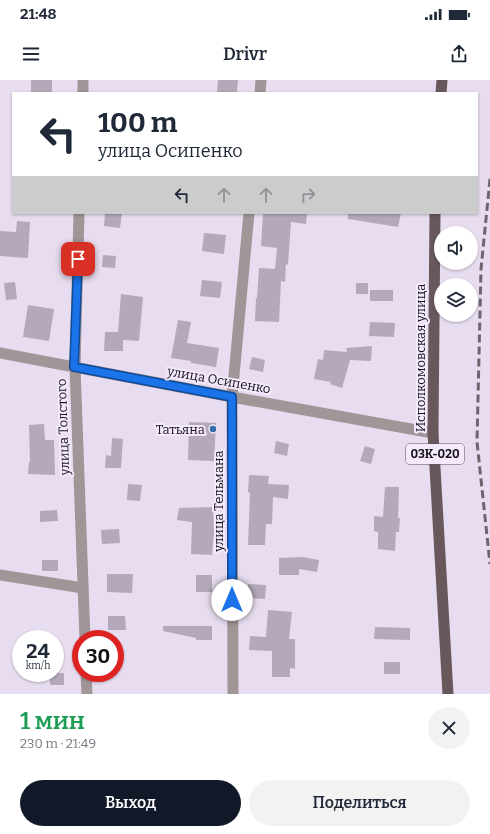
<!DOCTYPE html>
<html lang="ru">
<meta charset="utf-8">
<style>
body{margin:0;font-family:Bitter,serif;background:#f2f2f3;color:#1f2937;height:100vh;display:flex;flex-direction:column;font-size:15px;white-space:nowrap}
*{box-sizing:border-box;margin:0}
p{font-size:13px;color:#747a83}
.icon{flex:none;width:22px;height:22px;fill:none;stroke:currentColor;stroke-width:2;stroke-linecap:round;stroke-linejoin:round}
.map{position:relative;height:614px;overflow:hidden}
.panel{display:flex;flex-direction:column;background:#fff;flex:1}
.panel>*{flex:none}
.banner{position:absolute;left:12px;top:12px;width:466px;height:122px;border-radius:0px;box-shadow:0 1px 3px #0004;background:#fff;color:#1f2937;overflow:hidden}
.buttons{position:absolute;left:434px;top:146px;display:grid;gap:8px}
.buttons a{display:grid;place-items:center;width:44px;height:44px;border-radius:50%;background:#fff;box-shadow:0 1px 3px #0004;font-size:20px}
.speed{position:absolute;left:12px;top:550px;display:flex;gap:8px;font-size:20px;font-weight:700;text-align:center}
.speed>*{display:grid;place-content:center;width:52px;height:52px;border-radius:50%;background:#fff;box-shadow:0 1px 3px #0004;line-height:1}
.speed small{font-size:10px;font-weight:400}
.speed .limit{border:6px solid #d22;background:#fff;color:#111}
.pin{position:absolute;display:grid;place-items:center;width:34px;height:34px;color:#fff;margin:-17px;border-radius:8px;box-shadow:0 2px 6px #0006}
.me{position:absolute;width:44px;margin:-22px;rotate:0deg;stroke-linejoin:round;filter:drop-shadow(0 0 3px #0008)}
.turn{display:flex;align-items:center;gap:14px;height:84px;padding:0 20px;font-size:18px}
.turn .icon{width:52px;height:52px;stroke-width:2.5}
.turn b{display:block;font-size:28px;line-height:34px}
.lanes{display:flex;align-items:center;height:38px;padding:0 20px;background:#0003;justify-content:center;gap:20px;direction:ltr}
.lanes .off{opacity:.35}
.round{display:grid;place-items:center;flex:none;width:42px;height:42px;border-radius:21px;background:#f2f2f3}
.head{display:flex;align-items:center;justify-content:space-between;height:68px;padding:0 20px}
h1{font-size:24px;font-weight:600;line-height:30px;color:#1e9e55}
.button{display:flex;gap:8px;margin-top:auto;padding:8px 20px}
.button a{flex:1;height:46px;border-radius:24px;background:#111827;color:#fff;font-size:16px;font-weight:600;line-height:46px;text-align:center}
.button a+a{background:#f2f2f3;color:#1f2937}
.status{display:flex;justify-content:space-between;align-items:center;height:28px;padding:0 20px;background:#fff;direction:ltr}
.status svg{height:11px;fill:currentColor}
header{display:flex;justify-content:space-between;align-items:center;height:52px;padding:0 20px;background:#fff;font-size:18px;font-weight:600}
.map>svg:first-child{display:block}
.building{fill:#b3a9ba}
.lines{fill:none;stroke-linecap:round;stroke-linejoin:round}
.minor{stroke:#a09698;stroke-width:11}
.primary{stroke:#69585b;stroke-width:11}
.rail{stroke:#6c6570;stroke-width:3;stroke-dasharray:8 4;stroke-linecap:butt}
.route-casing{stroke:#114b97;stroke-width:10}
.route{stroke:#1a73e8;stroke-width:7}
.poi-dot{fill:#306ea5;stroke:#f5eafd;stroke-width:1.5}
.labels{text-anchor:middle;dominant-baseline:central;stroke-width:4;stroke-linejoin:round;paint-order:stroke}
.shield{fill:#f5eafd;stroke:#58525c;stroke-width:1}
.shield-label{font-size:12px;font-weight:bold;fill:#151117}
.street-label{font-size:13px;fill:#151117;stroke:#f5eafd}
.poi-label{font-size:13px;fill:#151117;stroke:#f5eafd;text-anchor:end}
</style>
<div class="status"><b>21:48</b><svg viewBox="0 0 49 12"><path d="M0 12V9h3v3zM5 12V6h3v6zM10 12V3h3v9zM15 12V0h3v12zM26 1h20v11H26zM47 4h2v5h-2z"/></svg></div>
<header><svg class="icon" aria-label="menu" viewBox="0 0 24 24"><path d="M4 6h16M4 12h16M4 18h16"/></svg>Drivr<svg class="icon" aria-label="share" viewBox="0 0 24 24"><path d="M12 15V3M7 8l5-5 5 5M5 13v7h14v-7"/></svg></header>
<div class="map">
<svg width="490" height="614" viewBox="0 0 490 614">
<rect width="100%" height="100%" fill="#e8ddf0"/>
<!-- building -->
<g class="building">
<rect x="31" y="0" width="21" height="13"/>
<path d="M218 0H238L237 13H217Z"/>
<path d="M105 133H122L120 148 104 146Z"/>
<path d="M263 133H307L306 144 291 142 288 185 286 184 285 202 281 201 279 242 255 241 256 218H257L259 188 275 189 277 168 261 166Z"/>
<path d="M348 133H401L398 147 348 139Z"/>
<path d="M17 141 30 142 28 178 0 176V151L16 152Z"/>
<path d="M204 153 226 155 224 174 202 171Z"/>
<path d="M103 175 116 176 115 188 102 187Z"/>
<path d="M202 200 222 202 220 218 200 216Z"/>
<path d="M15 202 17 219 6 220 4 203Z"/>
<rect x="356" y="203" width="12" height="11"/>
<rect x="370" y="210" width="23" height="11"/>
<path d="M121 214 143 217 139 261 123 260V271H104L105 252H118Z"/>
<path d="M28 225 54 229 49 261 23 257Z"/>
<path d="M178 240 191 242 187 263 219 268 216 287 191 283V281L171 278Z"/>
<path d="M370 242 395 243 394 257 369 256Z"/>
<path d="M372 266 371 281 350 280 342 308 330 304 331 302 314 299 318 279 323 280 324 270 347 272 346 268Z"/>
<path d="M252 277 265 280 263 292 249 289Z"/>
<path d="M189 342 216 343 214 381 188 380Z"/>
<path d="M44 344 45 360H54L55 395 28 394 29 382H30L29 345Z"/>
<path d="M112 358 123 359 121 388H105L106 375 111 376Z"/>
<path d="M276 361 289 364 287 376 274 373Z"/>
<path d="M365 366 375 369 371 384 360 381Z"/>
<path d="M249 395 269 396 268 404 289 405 288 419 273 417 272 444H266L265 465H248L250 413 248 412Z"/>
<path d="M128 404 142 405 140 421 127 420Z"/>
<path d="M385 407H399L398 438H400L399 452H396L395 471 378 469V452L374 451V436L383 437Z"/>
<path d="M213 427 214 451 212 475 191 474 192 442 177 440 179 428Z"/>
<path d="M57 430 58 441 40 442V431Z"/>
<path d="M119 449 120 463 102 464 101 450Z"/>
<path d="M303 477 319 480 317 492 299 489V495H279V478Z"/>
<rect x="42" y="480" width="16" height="11"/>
<path d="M107 494H133L132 513 107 512Z"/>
<rect x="196" y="495" width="16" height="17"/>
<path d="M248 504 266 505 265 519 248 518Z"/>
<path d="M268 530 292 532 289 559H295V589L290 588V597H272V571L249 570 250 556 266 557Z"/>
<path d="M108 536H125L126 550H108Z"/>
<path d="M163 546H212V560H196V558L163 551Z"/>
<path d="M375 547 410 548V560L374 559Z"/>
<rect x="384" y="582" width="16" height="12"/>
<rect x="50" y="593" width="14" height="12"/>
</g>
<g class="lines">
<!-- minor -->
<g class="minor">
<path d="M83 13V0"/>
<path d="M260 13 261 0"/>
<path d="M79 133 75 287 85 559"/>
<path d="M0 273 232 317 433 353"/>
<path d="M0 495 83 508"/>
<path d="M86 593 87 614"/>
<path d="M233 614 232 317 249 133"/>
</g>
<!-- primary -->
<g class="primary">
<path d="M441 13 442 0"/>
<path d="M435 133 433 353 448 614"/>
</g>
<!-- rail -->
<path class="rail" d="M490 99 481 189 477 362 490 484"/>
</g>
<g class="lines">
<defs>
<path id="route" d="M78 179 74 287 232 317V520"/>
</defs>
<!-- route casing -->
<use href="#route" class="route-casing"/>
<!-- route -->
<use href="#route" class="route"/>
</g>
<!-- markers -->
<circle class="poi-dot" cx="213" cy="349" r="4"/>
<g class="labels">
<!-- shield labels -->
<rect class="shield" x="406" y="364" width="58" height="20" rx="3"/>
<g class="shield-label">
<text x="435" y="374">03К-020</text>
</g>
<!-- street labels -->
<g class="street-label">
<text transform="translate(420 278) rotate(-90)">Исполкомовская улица</text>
<text transform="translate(219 300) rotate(10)">улица Осипенко</text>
<text transform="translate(63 347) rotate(-92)">улица Толстого</text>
<text transform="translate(218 421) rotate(-90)">улица Тельмана</text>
</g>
<!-- poi labels -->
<g class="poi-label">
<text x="205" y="349">Татьяна</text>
</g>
</g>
</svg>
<div class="buttons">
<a><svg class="icon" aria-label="sound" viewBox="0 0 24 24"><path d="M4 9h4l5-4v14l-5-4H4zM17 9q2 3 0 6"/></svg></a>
<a><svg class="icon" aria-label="layers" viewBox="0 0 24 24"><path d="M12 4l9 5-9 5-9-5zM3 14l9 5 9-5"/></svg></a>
</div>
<div class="speed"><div>24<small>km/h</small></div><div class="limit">30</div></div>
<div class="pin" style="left:78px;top:179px;background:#d93025"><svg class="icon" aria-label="arrive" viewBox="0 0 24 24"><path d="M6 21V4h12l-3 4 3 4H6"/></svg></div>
<svg class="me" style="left:232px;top:520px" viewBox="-20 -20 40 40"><circle r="19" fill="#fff"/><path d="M0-13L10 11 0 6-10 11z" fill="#1a73e8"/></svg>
<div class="banner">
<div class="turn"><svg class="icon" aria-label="left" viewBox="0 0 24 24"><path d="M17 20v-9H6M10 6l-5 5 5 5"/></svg><div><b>100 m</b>улица Осипенко</div></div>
<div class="lanes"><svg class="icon" aria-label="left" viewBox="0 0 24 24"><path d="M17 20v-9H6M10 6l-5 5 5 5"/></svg><svg class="icon off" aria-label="ahead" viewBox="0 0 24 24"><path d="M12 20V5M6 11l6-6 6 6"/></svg><svg class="icon off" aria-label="ahead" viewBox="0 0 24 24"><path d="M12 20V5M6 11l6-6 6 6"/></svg><svg class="icon off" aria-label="right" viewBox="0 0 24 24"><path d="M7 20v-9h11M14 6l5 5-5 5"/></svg></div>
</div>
</div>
<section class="panel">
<div class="head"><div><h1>1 мин</h1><p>230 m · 21:49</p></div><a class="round"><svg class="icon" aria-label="close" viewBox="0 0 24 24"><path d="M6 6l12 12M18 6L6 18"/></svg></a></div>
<div class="button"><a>Выход</a><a>Поделиться</a></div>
</section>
